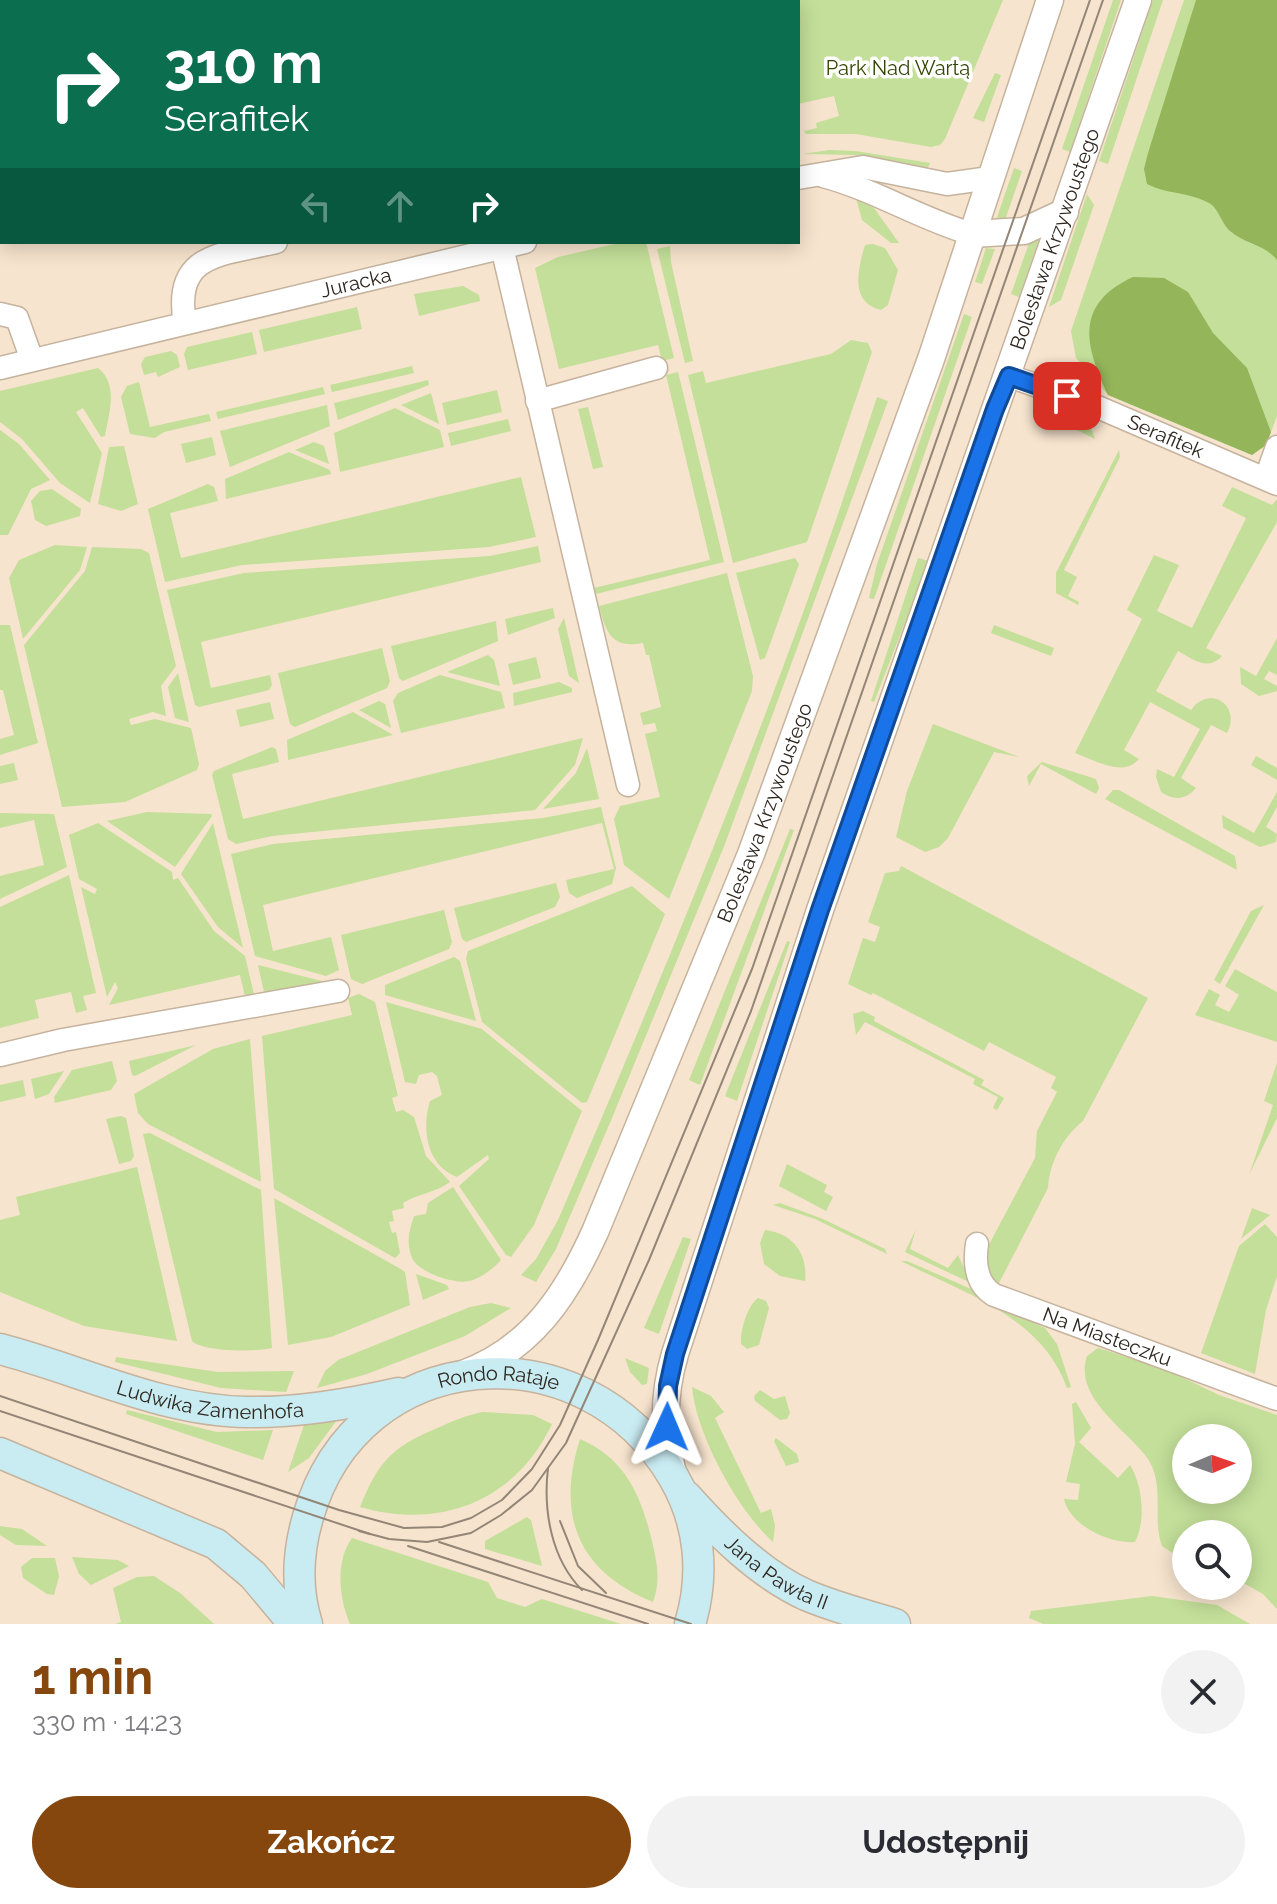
<!DOCTYPE html>
<html lang="pl">
<meta charset="utf-8">
<style>
body{margin:0;font-family:Raleway,sans-serif;background:#f2f2f3;color:#2b2b33;height:100vh;display:flex;flex-direction:column;font-size:30px;white-space:nowrap}
*{box-sizing:border-box;margin:0}
p{font-size:26px;color:#7c7c81}
.icon{flex:none;width:44px;height:44px;fill:none;stroke:currentColor;stroke-width:2;stroke-linecap:round;stroke-linejoin:round}
.map{position:relative;height:1624px;overflow:hidden}
.drawer{display:flex;flex-direction:column;background:#fff;flex:1}
.drawer>*{flex:none}
.banner{position:absolute;left:0px;top:0px;width:800px;height:244px;box-shadow:0 4px 20px #0003;background:#0b6e4f;color:#fff;overflow:hidden}
.needle{width:52px;rotate:88deg}
.tools{position:absolute;left:1172px;top:1424px;display:grid;gap:16px}
.tools a{display:grid;place-items:center;width:80px;height:80px;border-radius:50%;background:#fff;box-shadow:0 4px 20px #0003;font-size:40px}
.pin{position:absolute;display:grid;place-items:center;width:68px;height:68px;color:#fff;margin:-34px;border-radius:16px;box-shadow:0 4px 12px #0006}
.me{position:absolute;width:88px;margin:-44px;rotate:1deg;stroke-linejoin:round;filter:drop-shadow(0 0 6px #0008)}
.turn{display:flex;align-items:center;gap:28px;height:168px;padding:0 32px;font-size:36px}
.turn .icon{width:104px;height:104px;stroke-width:2.5}
.turn b{display:block;font-size:56px;line-height:68px}
.lanes{display:flex;align-items:center;height:76px;padding:0 32px;background:#0003;justify-content:center;gap:40px;direction:ltr}
.lanes .off{opacity:.35}
.round{display:grid;place-items:center;flex:none;width:84px;height:84px;border-radius:42px;background:#f2f2f3}
.summary{display:flex;align-items:center;justify-content:space-between;height:136px;padding:0 32px}
h1{font-size:48px;font-weight:700;line-height:60px;color:#86470e}
.cta{display:flex;gap:16px;margin-top:auto;padding:16px 32px}
.cta a{flex:1;height:92px;border-radius:48px;background:#86470e;color:#fff;font-size:32px;font-weight:700;line-height:92px;text-align:center}
.cta a+a{background:#f2f2f3;color:#2b2b33}
.map>svg:first-child{display:block}
.green{fill:#c3df99;fill-rule:evenodd}
.forest{fill:#94b55a}
.lines{fill:none;stroke-linecap:round;stroke-linejoin:round}
.minor-casing{stroke:#c5b39e;stroke-width:25}
.tertiary-casing{stroke:#c5b39e;stroke-width:29}
.secondary-casing{stroke:#c5b39e;stroke-width:33}
.minor{stroke:#fff;stroke-width:22}
.tertiary{stroke:#fff;stroke-width:26}
.secondary{stroke:#c9ebf2;stroke-width:30}
.tram{stroke:#938677;stroke-width:2}
.route-casing{stroke:#114b97;stroke-width:20}
.route{stroke:#1a73e8;stroke-width:14}
.labels{text-anchor:middle;dominant-baseline:central;stroke-width:7;stroke-linejoin:round;paint-order:stroke}
.park-label{font-size:20px;fill:#314400;stroke:#fff}
.street-label{font-size:20px;fill:#2e271f;stroke:#fff}
</style>
<div class="map">
<svg width="1277" height="1624" viewBox="0 0 1277 1624">
<rect width="100%" height="100%" fill="#f7e4ce"/>
<!-- green -->
<g class="green">
<path d="M162 0H422L414 2Z"/>
<path d="M483 0H1003L945 139 940 145 931 147 856 134H806L804 131 817 128 816 123 839 116 834 96 798 104V2Z"/>
<path d="M1113 0H1121L1070 152 1062 149Z"/>
<path d="M1153 0H1163L1108 164 1099 161Z"/>
<path d="M1184 0H1277V416L1266 445 1252 455 1108 395 1076 358 1071 331Z"/>
<path d="M995 73 1001 75 984 122 973 118Z"/>
<path d="M829 150 856 151 930 163 926 172 855 155 803 154Z"/>
<path d="M1014 168 1022 171 1004 223H995Z"/>
<path d="M1087 194 1094 205 1061 300 1049 307Z"/>
<path d="M856 198 874 208 899 243H891L862 220Z"/>
<path d="M1040 237 1019 297 1011 294 1029 243Z"/>
<path d="M623 242H646L674 358 662 361 658 345 559 369 535 268 558 257Z"/>
<path d="M873 244 885 248 898 270 888 305 881 310C849 302 858 269 865 245Z"/>
<path d="M670 246 671 262 693 361 685 363 657 249Z"/>
<path d="M986 248 995 249 982 284 975 282Z"/>
<path d="M463 286 479 295 480 301 419 316 414 294Z"/>
<path d="M357 307 362 329 264 352 259 330Z"/>
<path d="M964 314 972 317 874 599 869 598 877 564Z"/>
<path d="M252 332 257 354 188 370 184 354 187 347Z"/>
<path d="M851 340 868 343 872 352 807 542 733 563 688 375 703 371 706 383 831 354Z"/>
<path d="M171 351 177 355 180 367 158 377 156 372 144 375 141 364 145 357Z"/>
<path d="M412 366 414 373 332 392 330 385Z"/>
<path d="M98 368C119 385 109 413 105 436L101 437 83 408 76 412 102 453 90 503 60 483 22 439 0 422V391Z"/>
<path d="M678 372 724 562 596 594 594 588 710 560 666 375Z"/>
<path d="M428 380 429 385 338 420 334 403Z"/>
<path d="M139 382 150 427 209 414 211 421 164 432 155 438 130 434 121 397 127 386Z"/>
<path d="M323 387 325 394 218 419 216 412Z"/>
<path d="M497 390 502 412 447 425 442 403Z"/>
<path d="M431 393 439 424 401 405Z"/>
<path d="M877 397 888 401 725 844 612 1118 556 1249 536 1282 521 1275 536 1259 558 1220C674 950 787 677 877 397Z"/>
<path d="M327 405 330 426 230 467 220 431Z"/>
<path d="M588 407 603 467 593 469 578 409Z"/>
<path d="M395 408 440 430 444 447 340 472 334 433Z"/>
<path d="M1052 408 1090 425 1095 439 1049 416Z"/>
<path d="M508 419 511 431 451 446 448 433Z"/>
<path d="M0 430 19 444 50 480 31 489 8 535H0Z"/>
<path d="M212 437 216 455 186 463 181 444Z"/>
<path d="M314 442 324 446 329 464 295 450Z"/>
<path d="M124 446 138 504 121 511 98 504 109 447Z"/>
<path d="M1119 450 1120 457 1064 570 1077 577 1068 596 1079 602 1078 605 1056 593V573Z"/>
<path d="M289 452 330 470 331 474 226 499 225 479Z"/>
<path d="M521 477 536 537 489 547 242 565 165 582 148 509 208 484 214 487 218 501 170 513 181 558Z"/>
<path d="M1232 487 1272 505 1277 499V522L1206 648 1222 656C1207 672 1193 659 1178 651L1156 691 1191 710C1209 684 1242 705 1227 733L1211 725 1181 778 1196 788C1186 800 1174 801 1161 792L1156 777 1157 769 1174 777 1200 729 1150 702 1124 750 1139 759C1123 778 1094 760 1075 753L1142 619 1127 610 1154 555 1179 565 1157 611 1192 628 1246 518 1222 506Z"/>
<path d="M52 489 81 509 80 516 46 526 35 520 31 501 40 491Z"/>
<path d="M55 545 87 547 80 570 23 639 9 578 19 560Z"/>
<path d="M538 546 541 562 201 642 211 688 270 675 272 685 269 690 199 707 195 705 167 590 244 573 490 556Z"/>
<path d="M92 547 141 549 149 553 176 666 161 686 166 716 153 712 129 719 131 725 155 719 191 728 199 764 197 770 125 802 62 807 24 645 85 571Z"/>
<path d="M795 558 799 564 765 658 760 660 736 573Z"/>
<path d="M918 558 929 561 874 702 871 701Z"/>
<path d="M727 573 753 676 752 691 669 899 624 865 614 819 620 806 660 797 645 734 657 731 655 723 643 725 640 713 661 707 649 655H646L643 643C612 649 606 633 599 606Z"/>
<path d="M553 608 555 618 508 635 505 619Z"/>
<path d="M564 618 579 683 569 676 558 629Z"/>
<path d="M496 621 498 641 403 681 399 678 391 646Z"/>
<path d="M0 625H10L38 743 0 755V739L14 735 3 690H0Z"/>
<path d="M994 625 1054 648 1051 656 991 633Z"/>
<path d="M1277 638V675L1269 671 1264 679 1277 686V691L1259 696 1241 684 1240 667 1256 676Z"/>
<path d="M382 648 390 681 387 688 295 727 290 724 278 673Z"/>
<path d="M488 655 494 660 500 686 447 672Z"/>
<path d="M536 657 541 678 513 685 508 664Z"/>
<path d="M178 673 189 722 175 718 168 687Z"/>
<path d="M440 675 501 692 505 708 401 733 393 701 398 693Z"/>
<path d="M559 682 572 688V692L514 706 513 693Z"/>
<path d="M379 701 385 704 391 728 359 710Z"/>
<path d="M270 702 274 719 240 727 236 710Z"/>
<path d="M353 712 393 735 288 760 287 740Z"/>
<path d="M933 724 1019 757 994 752 948 838 939 847 925 852 896 837 907 791Z"/>
<path d="M583 738 575 765 535 810 272 836 236 844 228 839 212 775 214 771 272 747 276 749 279 762 232 774 243 819Z"/>
<path d="M587 748 599 799 543 809 576 773Z"/>
<path d="M1256 756 1277 768V780L1251 765Z"/>
<path d="M1042 762 1096 779 1099 788 1096 794 1041 764 1029 786 1027 776Z"/>
<path d="M14 763 18 780 0 784V766Z"/>
<path d="M1113 790H1119L1235 856 1237 870 1105 799Z"/>
<path d="M1277 792V807L1266 827 1277 834 1276 842 1260 847 1223 828 1222 815 1254 833Z"/>
<path d="M601 807 616 868 612 884 577 898 569 893 566 880 614 869 602 823 263 905 273 951 331 937 339 970 326 976 255 956 231 854 273 844 543 818Z"/>
<path d="M147 812 211 814 212 816 175 867 107 821Z"/>
<path d="M0 813 54 814 67 867 0 899V876L44 865 34 820 0 828Z"/>
<path d="M98 823 172 872 173 880 178 878 214 931 245 956 255 999 246 1001 240 975 109 1005 118 988 115 982 107 997 81 887 95 894 97 889 79 879 69 835Z"/>
<path d="M213 823 243 948 218 927 181 874Z"/>
<path d="M790 829 794 830 700 1085 689 1080Z"/>
<path d="M901 866 1148 998 1083 1121C1062 1138 1050 1162 1048 1188L996 1289 989 1282 984 1254 1035 1158 1037 1131 1057 1092 1051 1088 1056 1077 989 1042 984 1051 873 993 871 995 848 984 863 938 875 942 880 927 868 922 885 873 899 871Z"/>
<path d="M69 875 96 993 83 996 87 1010 76 1013 71 992 35 1000 39 1018 0 1028V907Z"/>
<path d="M556 883 560 897 555 907 466 942 462 939 454 908Z"/>
<path d="M632 886 665 914 587 1102 582 1103 482 1022 466 959 468 951Z"/>
<path d="M1264 905 1220 984 1214 980 1251 911Z"/>
<path d="M444 910 452 942 449 949 362 984 351 979 341 935Z"/>
<path d="M787 941 790 942 737 1101 725 1096Z"/>
<path d="M454 957 460 961 476 1021 385 995V985Z"/>
<path d="M258 965 326 982 265 997Z"/>
<path d="M1235 969 1277 992V1042L1195 1015 1209 989 1220 995 1215 1005 1229 1012 1239 995 1225 986Z"/>
<path d="M359 994 375 1002 398 1096 392 1098 396 1112 403 1110 414 1117 426 1156 450 1182C435 1193 417 1194 403 1203L404 1208 392 1211 394 1221 389 1222 392 1233 396 1232 400 1253 395 1258 274 1189 262 1036 352 1015 348 998Z"/>
<path d="M386 1002 482 1029 582 1111 534 1225 511 1257 506 1255 459 1186 489 1159 488 1155 457 1177C425 1165 422 1126 430 1101L442 1095 437 1076 432 1072 419 1075 416 1084 405 1082Z"/>
<path d="M863 1011 875 1017 874 1021 984 1080 981 1085 1004 1098 997 1110 993 1108 998 1097 973 1084 975 1079 865 1022 856 1035 853 1014Z"/>
<path d="M250 1039 261 1182 148 1124 138 1113 134 1094 213 1049Z"/>
<path d="M196 1045 135 1076 132 1075 129 1061Z"/>
<path d="M112 1061 117 1081 111 1090 55 1103 54 1097 72 1070Z"/>
<path d="M1277 1063V1118L1249 1175 1273 1105 1264 1101Z"/>
<path d="M64 1071 49 1094 35 1099 31 1079Z"/>
<path d="M23 1080 26 1096 0 1102V1085Z"/>
<path d="M121 1116 126 1118 134 1156 131 1161 119 1164 106 1119Z"/>
<path d="M150 1133 261 1190 272 1348C256 1352 203 1352 192 1341L143 1134Z"/>
<path d="M787 1164 827 1185 824 1192 833 1197 826 1211 779 1186Z"/>
<path d="M137 1167 177 1341 84 1326 0 1292V1220L20 1215 16 1197Z"/>
<path d="M453 1187 501 1260C494 1268 480 1279 469 1281 455 1285 418 1272 412 1258 406 1242 409 1231 414 1216L426 1214 428 1203Z"/>
<path d="M274 1198 399 1268 405 1272 410 1305 331 1337 288 1345Z"/>
<path d="M780 1203 823 1219 885 1249 887 1254 815 1219 773 1205Z"/>
<path d="M1252 1208 1270 1215 1241 1239Z"/>
<path d="M1265 1224 1277 1237V1276L1266 1310 1255 1374 1201 1353 1239 1246Z"/>
<path d="M916 1229 910 1249 948 1268 958 1255 971 1283 905 1252Z"/>
<path d="M765 1230C793 1233 808 1254 805 1281L780 1276 764 1264 760 1243Z"/>
<path d="M683 1237 691 1239 659 1334 644 1328Z"/>
<path d="M901 1261H907L978 1292 992 1303 1045 1328 1057 1344 1071 1387 1067 1388C1042 1316 963 1293 901 1261Z"/>
<path d="M416 1274 447 1285 449 1289 423 1300Z"/>
<path d="M758 1298 766 1301 769 1308 759 1345 747 1349 741 1344C740 1331 747 1306 758 1298Z"/>
<path d="M491 1303 511 1308 465 1336 367 1374 317 1388 325 1371 338 1360 470 1307Z"/>
<path d="M1098 1348 1165 1369 1219 1395 1277 1415V1609L1263 1594 1238 1580V1534H1186V1562L1162 1546C1151 1516 1167 1483 1145 1455 1125 1429 1073 1396 1087 1356ZM1186 1438H1238V1490H1186Z"/>
<path d="M116 1357 218 1372 294 1371 286 1392 221 1388 115 1362Z"/>
<path d="M625 1358 649 1368 647 1384 642 1385 630 1372Z"/>
<path d="M692 1387 711 1396 724 1412 715 1418 761 1513 771 1509 775 1526 773 1542C738 1511 696 1434 692 1387Z"/>
<path d="M760 1390 774 1399 785 1396 790 1413 787 1419 780 1420 755 1401 754 1396Z"/>
<path d="M1076 1402 1091 1428 1079 1442 1118 1478 1130 1465C1143 1486 1146 1521 1135 1542 1110 1544 1070 1526 1064 1499L1078 1500 1080 1484 1066 1482 1075 1444 1072 1404Z"/>
<path d="M127 1410 217 1432 273 1430 263 1460 126 1414Z"/>
<path d="M483 1412 533 1415 552 1424C515 1502 440 1530 360 1507 378 1463 390 1448 435 1429 451 1422 466 1415 483 1412Z"/>
<path d="M337 1420 309 1458 288 1472 305 1422Z"/>
<path d="M776 1438 797 1454 799 1462 786 1466 774 1441Z"/>
<path d="M580 1439C626 1459 641 1496 652 1541 657 1563 661 1580 653 1602 577 1571 556 1515 580 1439Z"/>
<path d="M527 1517 531 1520 542 1566 485 1549V1541Z"/>
<path d="M0 1526 22 1529 47 1546 16 1545 0 1535Z"/>
<path d="M352 1538 488 1582 497 1598 525 1607 542 1599 621 1624H350C339 1599 335 1561 352 1538Z"/>
<path d="M72 1557 118 1560 129 1566 91 1585 79 1574Z"/>
<path d="M32 1558H55L59 1576 54 1595 47 1594 23 1578 21 1567Z"/>
<path d="M154 1576 180 1593 214 1624H115L121 1622 113 1588 137 1577Z"/>
<path d="M1152 1596 1217 1605 1250 1624H1043L1029 1618 1031 1611Z"/>
</g>
<!-- forest -->
<g class="forest">
<path d="M1196 0H1277V260C1264 244 1245 244 1230 231 1221 223 1218 206 1207 202 1188 192 1166 194 1147 184L1144 169 1148 153Z"/>
<path d="M1133 277 1164 278 1188 292 1213 333 1247 368 1271 432 1266 445 1252 455 1108 395C1084 344 1075 304 1133 277Z"/>
</g>
<g class="lines">
<defs>
<g id="minor">
<path d="M0 109H2"/>
<path d="M823 176C876 190 920 219 972 234"/>
<path d="M798 178 863 167 947 184 990 178"/>
<path d="M502 247 628 785"/>
<path d="M0 314 17 318 32 360"/>
<path d="M185 323C172 252 223 255 276 242"/>
<path id="s1" d="M0 368 525 242"/>
<path id="s2" d="M1009 376 1093 405 1277 484"/>
<path d="M537 401 656 368"/>
<path d="M1266 478 1277 447"/>
<path d="M0 1055 63 1040 338 991"/>
<path id="s3" d="M977 1244C974 1264 976 1284 994 1295L1277 1399"/>
</g>
<g id="tertiary">
<path d="M972 234 1024 231 1065 212"/>
<path id="s4" d="M463 1374C531 1349 566 1296 595 1232L751 854 931 359 1050 0"/>
<path id="s5" d="M676 1482C662 1442 663 1394 675 1354L820 910 1138 0"/>
</g>
<g id="secondary">
<path id="s6" d="M0 1349C81 1370 162 1411 247 1412 297 1413 350 1404 398 1393"/>
<path d="M0 1453 216 1544 253 1575 294 1624"/>
<path id="s7" d="M686 1496C719 1533 760 1574 806 1595 834 1607 865 1615 895 1624"/>
<path id="s8" d="M307 1624C296 1589 298 1551 308 1517 358 1342 585 1324 674 1478 700 1523 705 1574 690 1624"/>
</g>
</defs>
<!-- minor casing -->
<use href="#minor" class="minor-casing"/>
<!-- tertiary casing -->
<use href="#tertiary" class="tertiary-casing"/>
<!-- secondary casing -->
<use href="#secondary" class="secondary-casing"/>
<!-- minor -->
<use href="#minor" class="minor"/>
<!-- tertiary -->
<use href="#tertiary" class="tertiary"/>
<!-- secondary -->
<use href="#secondary" class="secondary"/>
<!-- tram -->
<g class="tram">
<path d="M0 1396 339 1510 404 1528 442 1527 471 1518 502 1500 532 1469 560 1425 598 1340 752 969 1090 0"/>
<path d="M0 1411 370 1534"/>
<path d="M548 1468C543 1510 551 1559 582 1590"/>
<path d="M560 1521 578 1566 606 1593"/>
<path d="M359 1531 389 1539 427 1542 471 1533 501 1515 532 1490 566 1443 649 1260 751 1011 1103 0"/>
<path d="M439 1542 691 1624"/>
<path d="M408 1546 648 1624"/>
</g>
</g>
<g class="lines">
<defs>
<path id="route" d="M667 1427 668 1386 675 1354 820 910 995 409 1009 376 1067 396"/>
</defs>
<!-- route casing -->
<use href="#route" class="route-casing"/>
<!-- route -->
<use href="#route" class="route"/>
</g>
<g class="labels">
<!-- park labels -->
<g class="park-label">
<text x="898" y="68">Park Nad Wartą</text>
</g>
<!-- street labels -->
<g class="street-label">
<text stroke="none"><textPath href="#s5" startOffset="1308">Bolesława Krzywoustego</textPath></text>
<text stroke="none"><textPath href="#s1" startOffset="366">Juracka</textPath></text>
<text stroke="none"><textPath href="#s2" startOffset="168">Serafitek</textPath></text>
<text stroke="none"><textPath href="#s4" startOffset="652">Bolesława Krzywoustego</textPath></text>
<text stroke="none"><textPath href="#s3" startOffset="178">Na Miasteczku</textPath></text>
<text stroke="none"><textPath href="#s8" startOffset="366">Rondo Rataje</textPath></text>
<text stroke="none"><textPath href="#s6" startOffset="218">Ludwika Zamenhofa</textPath></text>
<text stroke="none"><textPath href="#s7" startOffset="120">Jana Pawła II</textPath></text>
</g>
</g>
</svg>
<div class="tools">
<a><svg class="needle" viewBox="-14 -14 28 28"><path d="M0-13l5 13h-10z" fill="#e53935"/><path d="M0 13l5-13h-10z" fill="#7c7c81"/></svg></a>
<a><svg class="icon" aria-label="search" viewBox="0 0 24 24"><circle cx="10" cy="10" r="6"/><path d="M15 15l6 6"/></svg></a>
</div>
<div class="pin" style="left:1067px;top:396px;background:#d93025"><svg class="icon" aria-label="arrive" viewBox="0 0 24 24"><path d="M6 21V4h12l-3 4 3 4H6"/></svg></div>
<svg class="me" style="left:667px;top:1427px" viewBox="-20 -20 40 40"><path d="M0-17L14 15 0 8-14 15z" fill="#1a73e8" stroke="#fff" stroke-width="4"/></svg>
<div class="banner">
<div class="turn"><svg class="icon" aria-label="right" viewBox="0 0 24 24"><path d="M7 20v-9h11M14 6l5 5-5 5"/></svg><div><b>310 m</b>Serafitek</div></div>
<div class="lanes"><svg class="icon off" aria-label="left" viewBox="0 0 24 24"><path d="M17 20v-9H6M10 6l-5 5 5 5"/></svg><svg class="icon off" aria-label="ahead" viewBox="0 0 24 24"><path d="M12 20V5M6 11l6-6 6 6"/></svg><svg class="icon" aria-label="right" viewBox="0 0 24 24"><path d="M7 20v-9h11M14 6l5 5-5 5"/></svg></div>
</div>
</div>
<section class="drawer">
<div class="summary"><div><h1>1 min</h1><p>330 m · 14:23</p></div><a class="round"><svg class="icon" aria-label="close" viewBox="0 0 24 24"><path d="M6 6l12 12M18 6L6 18"/></svg></a></div>
<div class="cta"><a>Zakończ</a><a>Udostępnij</a></div>
</section>
